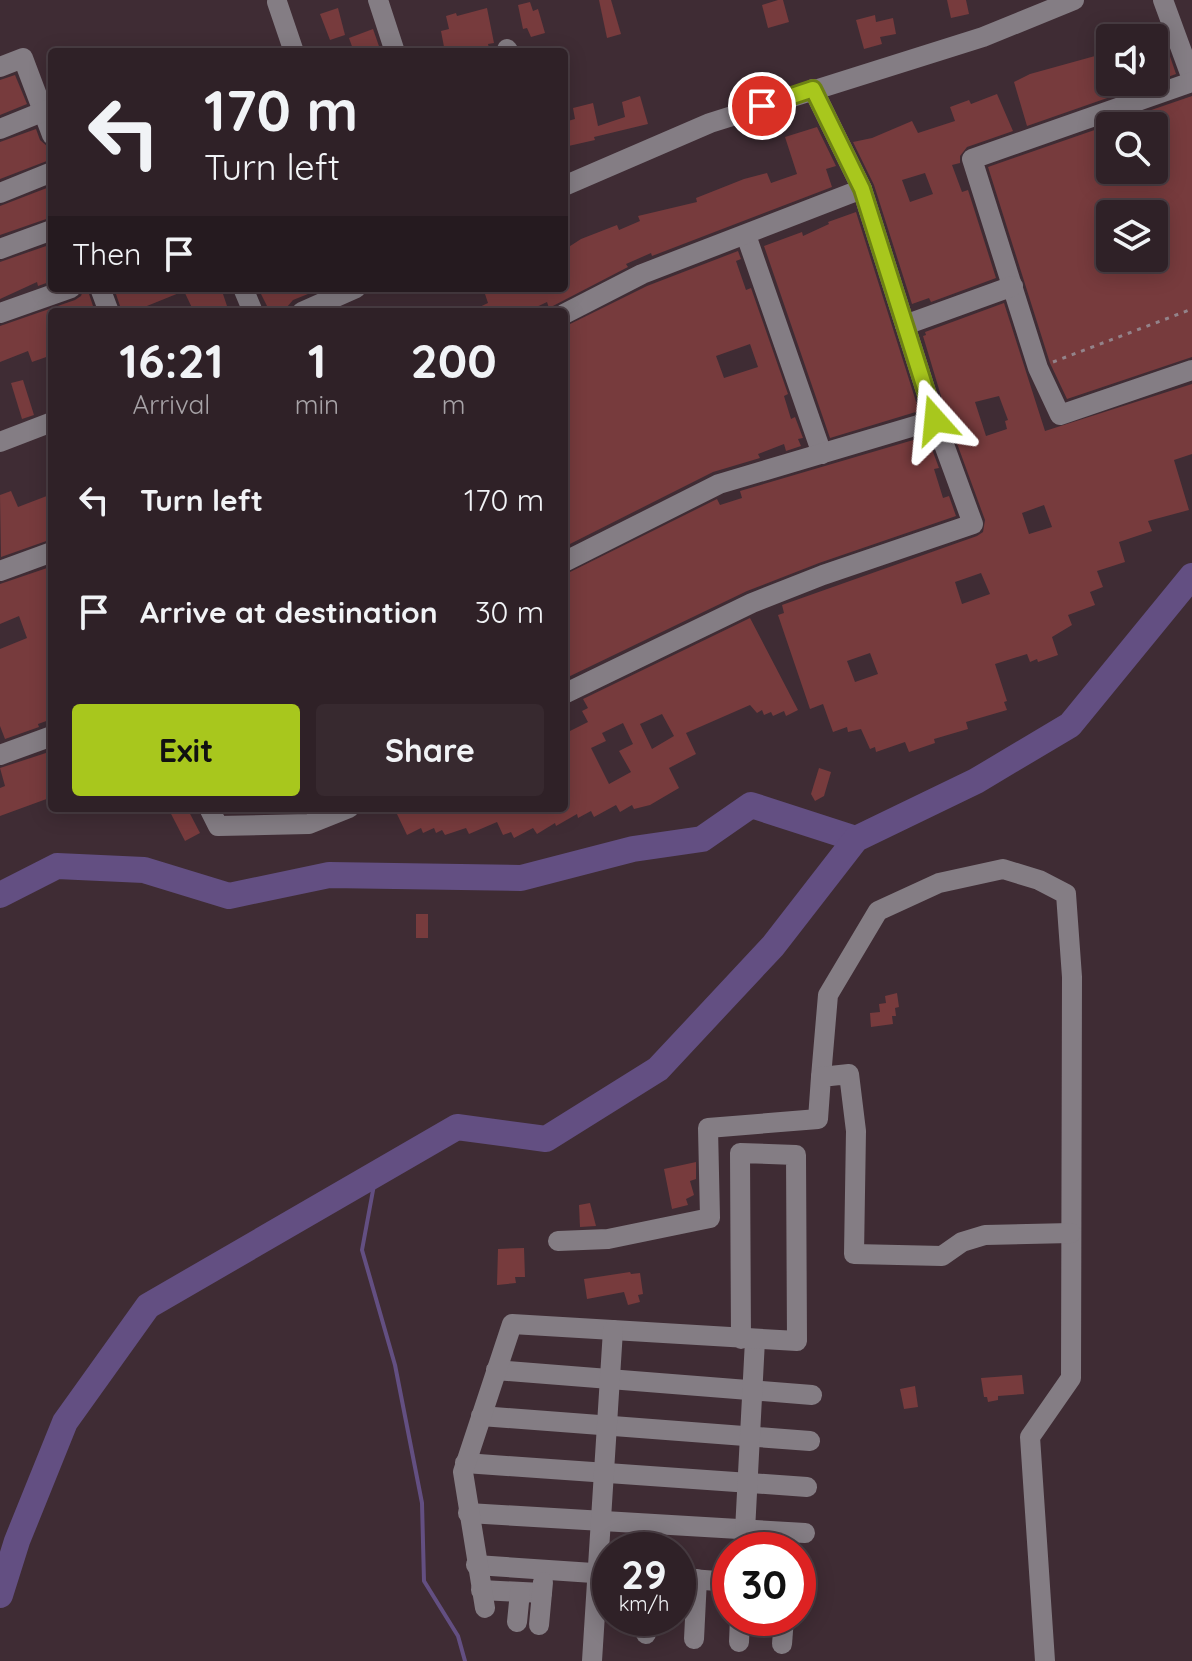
<!DOCTYPE html>
<style>
body{margin:0;font-family:Quicksand,sans-serif;background:#37292f;color:#f1f3f6;height:100vh;display:flex;flex-direction:column;font-size:30px;white-space:nowrap}
*{box-sizing:border-box;margin:0}
p{font-size:26px;color:#a7a3a7}
.icon{flex:none;width:44px;height:44px;fill:none;stroke:currentColor;stroke-width:2;stroke-linecap:round;stroke-linejoin:round}
.map{position:relative;flex:1;overflow:hidden}
.panel{position:absolute;left:48px;top:308px;width:520px;height:504px;display:flex;flex-direction:column;background:#2f2127;border-radius:8px;box-shadow:0 4px 20px #0003,0 0 0 2px #4a3e44}
.panel>*{flex:none}
.banner{position:absolute;left:48px;top:48px;width:520px;height:244px;border-radius:8px;box-shadow:0 4px 20px #0003,0 0 0 2px #4a3e44;background:#2f2127;color:#f1f3f6;overflow:hidden}
.controls{position:absolute;left:1096px;top:24px;display:grid;gap:16px}
.controls a{display:grid;place-items:center;width:72px;height:72px;border-radius:8px;background:#2f2127;box-shadow:0 4px 20px #0003,0 0 0 2px #4a3e44;font-size:40px}
.speed{position:absolute;left:592px;top:1532px;display:flex;gap:16px;font-size:40px;font-weight:700;text-align:center}
.speed>*{display:grid;place-content:center;width:104px;height:104px;border-radius:50%;background:#2f2127;box-shadow:0 4px 20px #0003,0 0 0 2px #4a3e44;line-height:1}
.speed small{font-size:20px;font-weight:400}
.speed .limit{border:12px solid #d22;background:#fff;color:#111}
.pin{position:absolute;display:grid;place-items:center;width:68px;height:68px;color:#fff;margin:-34px;border:4px solid #fff;border-radius:50%;box-shadow:0 2px 8px #0007}
.me{position:absolute;width:88px;margin:-44px;rotate:342deg;stroke-linejoin:round;filter:drop-shadow(0 0 6px #0008)}
.turn{display:flex;align-items:center;gap:28px;height:168px;padding:0 24px;font-size:36px}
.turn .icon{width:104px;height:104px;stroke-width:2.5}
.turn b{display:block;font-size:56px;line-height:68px}
.then{display:flex;align-items:center;height:76px;padding:0 24px;background:#0003;gap:16px;font-size:30px}
.eta{display:flex;justify-content:space-evenly;align-items:center;height:136px;text-align:center}
.eta b{font-size:48px;font-weight:700;line-height:56px}
.cta{display:flex;gap:16px;margin-top:auto;padding:16px 24px}
.cta a{flex:1;height:92px;border-radius:8px;background:#a8c71d;color:#111;font-size:32px;font-weight:700;line-height:92px;text-align:center}
.cta a+a{background:#37292f;color:#f1f3f6}
ul{padding:0;list-style:none}
li{display:flex;align-items:center;gap:24px;height:112px;padding:0 24px}
li div{flex:1}
li b{display:block;font-size:30px}
li em{font-style:normal}
.map>svg:first-child{display:block}
.lines{fill:none;stroke-linecap:round;stroke-linejoin:round}
.stream{stroke:#634f82;stroke-width:4}
.river{stroke:#634f82;stroke-width:26}
.building{fill:#773b3d;fill-rule:evenodd}
.path{stroke:#93838a;stroke-width:3;stroke-dasharray:4 6;stroke-linecap:butt}
.minor{stroke:#847d84;stroke-width:20}
.route-casing{stroke:#6d8113;stroke-width:20}
.route{stroke:#a8c71d;stroke-width:14}
</style>
<div class="map">
<svg width="1192" height="1661" viewBox="0 0 1192 1661">
<rect width="100%" height="100%" fill="#3f2c34"/>
<g class="lines">
<!-- stream -->
<path class="stream" d="M376 1174 362 1250 395 1365 422 1503 424 1581 458 1636 465 1661"/>
<!-- river -->
<g class="river">
<path d="M0 895 57 866 144 870 229 896 329 875 521 878 633 849 702 839 751 805 856 839"/>
<path d="M0 1595 17 1541 65 1422 148 1306 457 1127 546 1139 658 1069 773 946 856 839 976 781 1070 725 1192 576"/>
</g>
</g>
<!-- building -->
<g class="building">
<path d="M599 0H611L621 34 607 38Z"/>
<path d="M778 0H783L789 22 768 28 762 5Z"/>
<path d="M947 0H966L969 14 951 18Z"/>
<path d="M530 2 533 11 538 9 545 33 531 37 527 28 523 29 518 5Z"/>
<path d="M338 8 345 35 330 40 320 14Z"/>
<path d="M487 8 494 43 488 44 490 52H445L441 31 449 29 446 16 456 13 457 16Z"/>
<path d="M875 15 876 22 893 18 896 34 880 37 882 44 864 49 856 20Z"/>
<path d="M373 29 381 52H354L349 38Z"/>
<path d="M1165 42 1176 74 1154 82V45Z"/>
<path d="M1095 56 1096 61 1110 56V82H1153L1027 126 1014 82 1030 74Z"/>
<path d="M15 75 27 104 0 115V80Z"/>
<path d="M997 94 1013 131 967 147 960 156V163L952 165 962 192 968 190 996 278 931 302 929 298 912 304 874 185 853 142 872 138 912 121 918 133 955 121 950 107 969 100 971 104ZM925 173 933 194 910 202 902 180Z"/>
<path d="M640 96 648 124 594 137 595 140 564 147V122L575 119 573 108 593 103 598 126 625 117 622 102Z"/>
<path d="M1192 96V357L1067 399 1050 363 988 167 1109 125 1110 170H1154V126H1134L1131 117ZM1110 214H1154V258H1110Z"/>
<path d="M817 127 836 166 826 169 832 187 652 256 651 253 626 264 628 267 549 308 547 302 526 312H469L488 303 483 288H564V250L581 239 617 225 619 230 640 221 638 216 697 202 696 198 744 179 767 173 771 183 797 174 785 137Z"/>
<path d="M36 129 40 140 48 147 52 159 0 179V142Z"/>
<path d="M52 186V217L0 235V206Z"/>
<path d="M856 212 919 411 830 438 764 246 802 232 803 236 829 224 828 222Z"/>
<path d="M52 244V281L38 286 37 282 0 299V262Z"/>
<path d="M738 251 741 259 736 261 746 290 751 288 788 394 784 396 791 419 795 417 803 438 798 439 801 446 786 451 784 444 758 454 760 458 713 472 564 547V532L568 530 564 523V327L647 286ZM750 344 758 367 724 378 716 356Z"/>
<path d="M84 288H87L93 306 87 308 88 312H74L73 309 66 312H52V355L32 362 28 351 0 362V326L75 300 81 296Z"/>
<path d="M114 288H221L229 312H194L184 291 142 308 143 312H122Z"/>
<path d="M258 288H323L293 300 287 307 270 312Z"/>
<path d="M1004 303 1045 431 1192 384V454L1174 460 1189 510 1148 521 1152 531 1119 542 1125 562 1097 571 1103 587 1090 592 1095 605 1068 615 1072 625 1052 637 1058 655 1038 662 1037 659 1030 662 1027 654 995 664 1007 701 1004 702 1007 710 966 722 968 729 934 739 935 743 909 752 905 742 876 752 875 747 870 749 861 729 848 732 847 727 833 732 823 704 810 709 778 615 784 613 782 605 977 536 983 532 985 520 947 416 923 336 926 335 925 332ZM999 396 1008 420 1005 421 1007 429 986 436 975 402ZM1044 505 1052 527 1029 534 1022 513ZM981 573 990 594 962 604 955 582ZM870 653 878 674 855 682 847 661Z"/>
<path d="M23 380 34 415 22 419 11 383Z"/>
<path d="M927 436 939 468 934 469 943 498 949 496 956 516 819 563 747 591 564 679V575L717 499 720 505 742 498 740 491Z"/>
<path d="M11 491 18 507 52 494V539L1 557 0 495Z"/>
<path d="M50 567 52 573V719L38 724 39 727 5 739 0 726V649L27 638 19 616 0 624V584Z"/>
<path d="M750 618 798 710 786 716 784 711 773 716 771 712 764 715 762 710 757 713 750 705 686 733 696 754 669 768 679 788 650 805 634 809 632 805 620 812 616 805 594 817 591 811 578 818 577 814 556 826 555 823 537 834 533 828 514 838 511 832 503 835 497 822 469 834 466 828 445 835 442 830 436 833 434 828 423 833 421 828 407 835 397 814 409 808H564V734L588 722 582 711 588 708 583 699ZM662 714 674 736 652 749 640 724ZM623 723 633 744 619 751 631 772 609 784 591 748 606 741 602 733Z"/>
<path d="M52 751V797L0 816V788L5 786 0 768Z"/>
<path d="M819 768 831 772 824 796 815 801 811 794Z"/>
<path d="M168 808H187L200 833 185 841Z"/>
<rect x="416" y="914" width="12" height="24"/>
<path d="M897 993 899 1007 895 1008 896 1016H892L893 1024 871 1027 870 1013 880 1012 879 1004 886 1003 885 996Z"/>
<path d="M696 1162V1179L690 1181 694 1195 686 1199 688 1205 672 1209 664 1169Z"/>
<path d="M590 1203 596 1226 580 1227 579 1205Z"/>
<path d="M524 1248 525 1277H515L516 1283 497 1285 498 1249Z"/>
<path d="M630 1272 631 1274 640 1273 643 1294 638 1295 640 1302 628 1305 624 1292 587 1299 584 1279Z"/>
<path d="M1022 1375 1024 1394 998 1396V1400L988 1402 987 1397H984L981 1378Z"/>
<path d="M915 1386 918 1407 904 1409 900 1389Z"/>
</g>
<g class="lines">
<!-- path -->
<path class="path" d="M1053 362 1192 309"/>
<!-- minor -->
<g class="minor">
<path d="M378 0 395 52"/>
<path d="M1163 0 1192 79"/>
<path d="M277 2 294 52"/>
<path d="M507 49 509 52"/>
<path d="M0 67 23 58 52 135"/>
<path d="M1192 82 972 159 1038 368 1060 415 1192 370"/>
<path d="M0 129 52 108"/>
<path d="M564 186 710 123 983 37 1074 0"/>
<path d="M0 193 52 172"/>
<path d="M746 235 822 454"/>
<path d="M0 249 52 230"/>
<path d="M100 288 109 312"/>
<path d="M243 288 253 312"/>
<path d="M302 312 356 288"/>
<path d="M0 313 71 288"/>
<path d="M564 314 642 274 862 189"/>
<path d="M905 325 1013 286"/>
<path d="M0 442 52 422"/>
<path d="M564 562 719 484 935 420"/>
<path d="M0 571 52 552"/>
<path d="M564 694 752 603 823 575 973 524 935 420 862 189 813 89"/>
<path d="M0 755 52 736"/>
<path d="M209 808 218 826 309 824 349 808"/>
<path d="M821 1077 828 995 878 911 939 883 1003 869 1039 880 1066 894 1072 977 1071 1378 1030 1437 1045 1661"/>
<path d="M558 1241 608 1239 710 1218 708 1128 818 1119 821 1077 849 1074 856 1131 854 1254 942 1256 962 1242 985 1235 1071 1233"/>
<path d="M496 1370 812 1395"/>
<path d="M481 1416 810 1441"/>
<path d="M465 1463 807 1487"/>
<path d="M468 1513 805 1533"/>
<path d="M744 1550 755 1340"/>
<path d="M476 1565 608 1574"/>
<path d="M678 1578 730 1582"/>
<path d="M798 1586H801"/>
<path d="M481 1590 542 1593"/>
<path d="M485 1608 463 1472 512 1324 797 1341 796 1155 740 1153 741 1339"/>
<path d="M517 1622 520 1592"/>
<path d="M539 1625 543 1582"/>
<path d="M646 1634 647 1618"/>
<path d="M694 1639 697 1579"/>
<path d="M739 1642 740 1618"/>
<path d="M782 1644 784 1618"/>
<path d="M592 1661 613 1330"/>
</g>
</g>
<g class="lines">
<defs>
<path id="route" d="M762 106 813 89 862 189 935 420"/>
</defs>
<!-- route casing -->
<use href="#route" class="route-casing"/>
<!-- route -->
<use href="#route" class="route"/>
</g>
</svg>
<div class="controls">
<a><svg class="icon" aria-label="sound" viewBox="0 0 24 24"><path d="M4 9h4l5-4v14l-5-4H4zM17 9q2 3 0 6"/></svg></a>
<a><svg class="icon" aria-label="search" viewBox="0 0 24 24"><circle cx="10" cy="10" r="6"/><path d="M15 15l6 6"/></svg></a>
<a><svg class="icon" aria-label="layers" viewBox="0 0 24 24"><path d="M12 4l9 5-9 5-9-5zM3 14l9 5 9-5"/></svg></a>
</div>
<div class="speed"><div>29<small>km/h</small></div><div class="limit">30</div></div>
<div class="pin" style="left:762px;top:106px;background:#d93025"><svg class="icon" aria-label="arrive" viewBox="0 0 24 24"><path d="M6 21V4h12l-3 4 3 4H6"/></svg></div>
<svg class="me" style="left:935px;top:420px" viewBox="-20 -20 40 40"><path d="M0-17L14 15 0 8-14 15z" fill="#a8c71d" stroke="#fff" stroke-width="4"/></svg>
<div class="banner">
<div class="turn"><svg class="icon" aria-label="left" viewBox="0 0 24 24"><path d="M17 20v-9H6M10 6l-5 5 5 5"/></svg><div><b>170 m</b>Turn left</div></div>
<div class="then">Then<svg class="icon" aria-label="arrive" viewBox="0 0 24 24"><path d="M6 21V4h12l-3 4 3 4H6"/></svg></div>
</div>
<section class="panel">
<div class="eta">
<div><b>16:21</b><p>Arrival</p></div>
<div><b>1</b><p>min</p></div>
<div><b>200</b><p>m</p></div>
</div>
<ul>
<li><svg class="icon" aria-label="left" viewBox="0 0 24 24"><path d="M17 20v-9H6M10 6l-5 5 5 5"/></svg><div><b>Turn left</b></div><em>170 m</em></li>
<li><svg class="icon" aria-label="arrive" viewBox="0 0 24 24"><path d="M6 21V4h12l-3 4 3 4H6"/></svg><div><b>Arrive at destination</b></div><em>30 m</em></li>
</ul>
<div class="cta"><a>Exit</a><a>Share</a></div>
</section>
</div>
